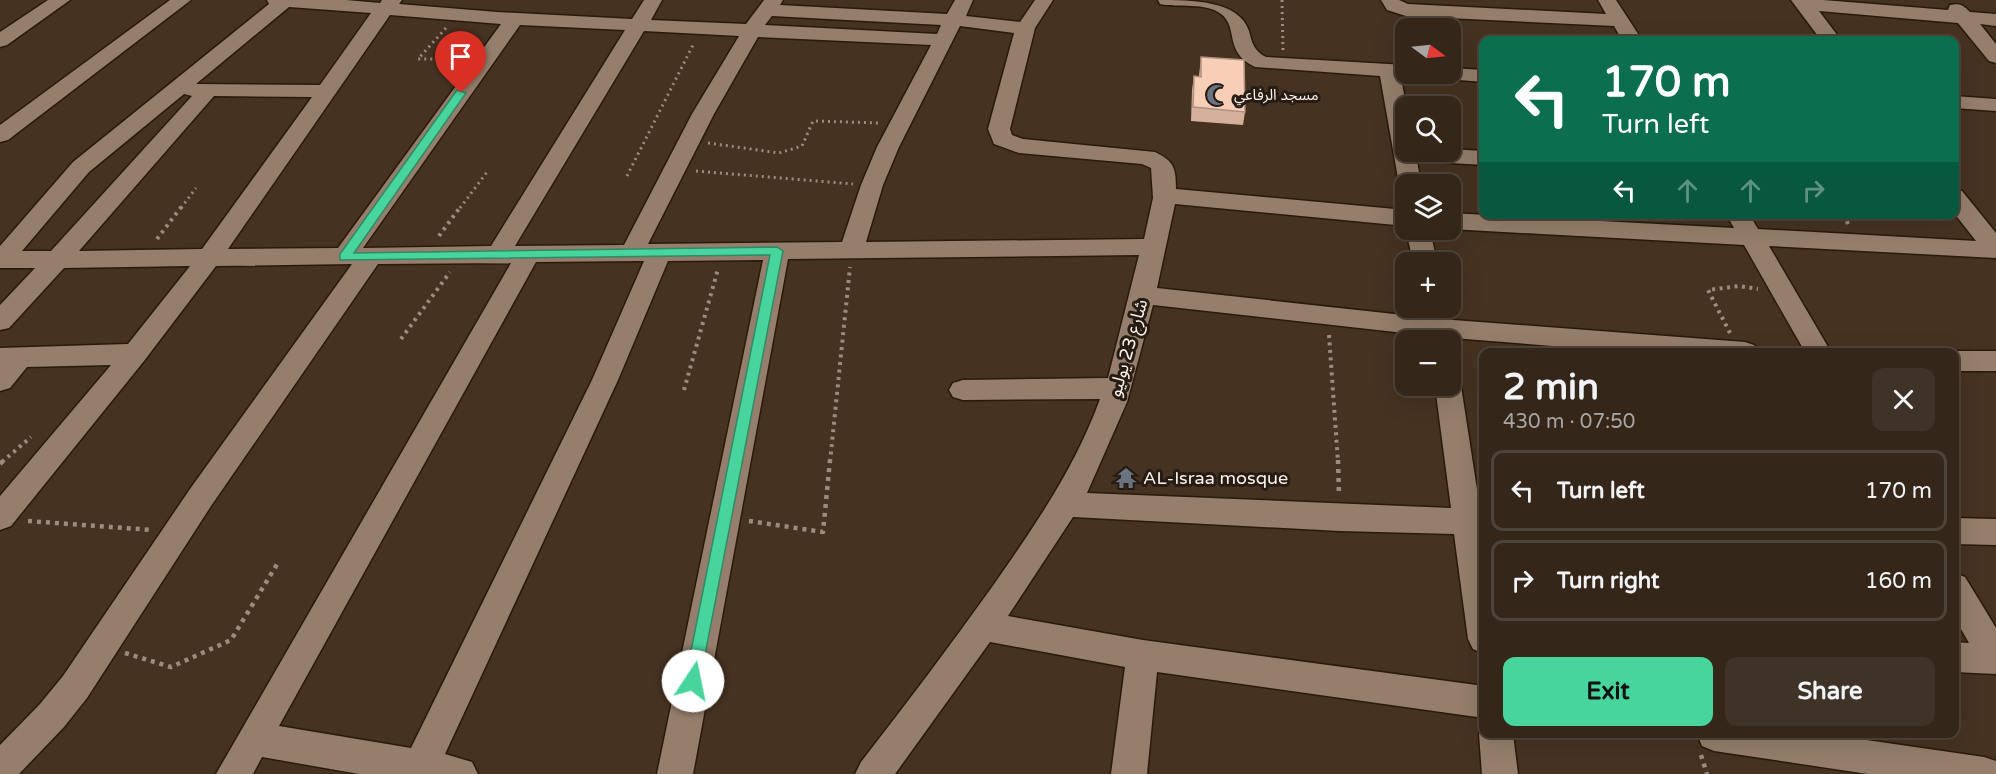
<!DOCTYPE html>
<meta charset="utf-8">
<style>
body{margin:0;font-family:"Varela Round","Noto Sans Arabic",sans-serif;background:#3f3226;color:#f1f3f6;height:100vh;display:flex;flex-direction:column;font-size:22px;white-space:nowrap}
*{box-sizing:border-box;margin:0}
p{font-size:20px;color:#a9a5a2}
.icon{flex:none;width:33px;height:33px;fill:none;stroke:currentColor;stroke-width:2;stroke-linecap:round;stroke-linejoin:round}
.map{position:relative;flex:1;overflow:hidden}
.drawer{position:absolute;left:1479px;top:348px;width:480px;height:390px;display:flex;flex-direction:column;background:#342619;border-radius:12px;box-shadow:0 6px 24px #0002,0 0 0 2px #4e4338}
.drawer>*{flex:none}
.banner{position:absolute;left:1479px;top:36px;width:480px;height:183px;border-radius:12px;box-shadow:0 6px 24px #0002,0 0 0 2px #4e4338;background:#0b6e4f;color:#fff;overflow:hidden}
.needle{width:39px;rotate:105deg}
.fabs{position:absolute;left:1395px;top:18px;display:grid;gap:12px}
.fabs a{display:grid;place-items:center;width:66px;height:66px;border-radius:12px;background:#342619;box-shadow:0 6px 24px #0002,0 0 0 2px #4e4338;font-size:30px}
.pin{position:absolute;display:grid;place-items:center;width:51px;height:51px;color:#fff;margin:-62px -26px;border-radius:50% 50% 50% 0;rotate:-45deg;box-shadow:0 0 6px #0007}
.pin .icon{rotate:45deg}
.me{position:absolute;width:66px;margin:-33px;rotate:11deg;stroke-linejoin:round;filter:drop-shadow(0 0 4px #0008)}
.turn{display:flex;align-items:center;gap:21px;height:126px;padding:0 24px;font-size:27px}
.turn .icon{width:78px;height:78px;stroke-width:2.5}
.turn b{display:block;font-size:42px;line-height:51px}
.lanes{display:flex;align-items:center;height:57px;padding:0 24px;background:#0003;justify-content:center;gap:30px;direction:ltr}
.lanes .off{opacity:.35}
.round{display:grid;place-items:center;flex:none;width:63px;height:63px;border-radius:12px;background:#3f3226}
.overview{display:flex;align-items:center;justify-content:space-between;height:102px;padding:0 24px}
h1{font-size:36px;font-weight:800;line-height:45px}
.action{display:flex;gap:12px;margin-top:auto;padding:12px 24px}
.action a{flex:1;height:69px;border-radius:12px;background:#48d49d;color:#111;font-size:24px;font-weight:800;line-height:69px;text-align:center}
.action a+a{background:#3f3226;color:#f1f3f6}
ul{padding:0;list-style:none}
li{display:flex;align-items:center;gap:18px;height:81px;margin:0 12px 9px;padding:0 12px;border:3px solid #4e4338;border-radius:12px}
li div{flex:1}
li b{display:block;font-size:22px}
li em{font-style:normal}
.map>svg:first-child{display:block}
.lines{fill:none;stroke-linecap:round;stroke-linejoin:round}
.minor-casing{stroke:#2b1909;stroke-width:3}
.path-far2{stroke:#9c8c7e;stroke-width:3;stroke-dasharray:2 4;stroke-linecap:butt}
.path-far1{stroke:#9c8c7e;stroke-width:4;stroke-dasharray:3 4.5;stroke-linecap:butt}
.path{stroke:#9c8c7e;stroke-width:4.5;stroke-dasharray:4 5;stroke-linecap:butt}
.minor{fill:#957e6b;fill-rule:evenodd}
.wall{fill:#d5b19d}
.building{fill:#f8ceb7;stroke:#ae9080;stroke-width:1.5}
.route{fill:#48d49d;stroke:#2f8a66;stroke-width:1.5}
.labels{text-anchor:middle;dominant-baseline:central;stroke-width:6;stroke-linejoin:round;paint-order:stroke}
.far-poi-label{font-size:15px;fill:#fdf0e6;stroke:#251c15;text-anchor:start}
.street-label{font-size:18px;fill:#fdf0e6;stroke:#251c15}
.poi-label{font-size:18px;fill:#fdf0e6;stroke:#251c15;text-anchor:start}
</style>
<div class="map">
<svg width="1996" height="774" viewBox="0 0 1996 774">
<rect width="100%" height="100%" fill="#463221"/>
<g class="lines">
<defs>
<g id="minor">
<path d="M48 0H70L7 45 0 47V32Z"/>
<path d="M170 0H191L8 140 0 142V125Z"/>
<path d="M267 0H346L380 3 382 0H402L399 4 497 12 632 19 644 0H662L651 20 746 24 764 0H783L780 5 947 14 955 0H973L966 16 1020 22 1035 0H1053L1035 28 1010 129 1012 135 1023 139 1155 152C1174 161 1176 168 1176 189L1406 210V226L1175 204 1157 288 1440 319 1745 342 1754 345 1758 352H1629L1440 337 1153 305 1127 402 1087 493 1451 508 1435 386H1450V376L1458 379 1461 386 1480 509H1484V654L1473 649 1468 639 1454 534 1340 531 1073 517 1008 616 1143 640 1484 686V718L1157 672 1147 774H1111L1125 667 990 642 895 774H855L861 762C906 704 950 646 992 587 1034 527 1075 468 1100 399L963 400 953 397 949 390 953 383 963 380 1108 378 1139 255 788 259 693 774H657L763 260 668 261 618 380 445 754 472 762 478 774H359L262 757 253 774H216L511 263 378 264 211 506 87 698 64 727 19 774H0V745L40 704 63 676 190 489 352 264 216 266 144 361 11 526 0 530V496L111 365 27 367 10 388 0 391V348L128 344 190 266 64 268 9 328 0 330V305L35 268H0V246L73 162 269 4ZM289 7 371 13 320 85 196 84ZM390 15 501 24 338 248 228 249ZM772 16 941 25 937 34 765 25ZM520 25 625 30 491 246 363 248ZM960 26 1014 33 988 129 994 144 1019 153 1142 164 1151 168 1153 198 1144 239 866 242 883 185 899 147ZM644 31 739 36 692 114 624 245 515 246ZM758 37 931 45 877 147 861 185 842 242 648 244 714 114ZM184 94 192 96 51 251H22L89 172ZM214 96 312 97 202 249 79 251ZM644 261 592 380 411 748 279 726 536 262Z"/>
<path d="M1158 0C1191 0 1239 0 1249 31 1252 43 1254 51 1266 57L1406 65V74H1414L1401 77 1406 106V152H1450V149L1484 151V165L1417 161 1421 184H1406V190L1402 189 1399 184 1380 76 1255 67C1223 52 1239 27 1221 14 1206 2 1178 8 1160 4Z"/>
<path d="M1381 0H1399L1408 4 1606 14 1598 0H1616L1642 40H1622L1614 26 1406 16 1387 10Z"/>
<path d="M1791 0H1823L1948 10 1950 5C1960 3 1963 5 1970 12L1996 14V26L1980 24 1996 44V63L1989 61 1958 23 1819 11 1841 40H1821Z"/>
<path d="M1450 68 1484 70V82L1433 78 1430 74H1450Z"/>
<path d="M1954 96 1996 99V111L1954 108Z"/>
<path d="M1954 189 1962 191 1996 233V258L1769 246 1831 352H1805L1744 245 1450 229V213L1734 228 1726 214H1749L1758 229 1976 241 1954 213Z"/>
<path d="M1406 230H1430L1437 262H1413Z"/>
<path d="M1954 351H1996V371H1954V352H1949Z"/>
<path d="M1954 518 1996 519V545L1954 544Z"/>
<path d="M1954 573 1965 577 1996 628V674L1954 672V642L1969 643 1954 617Z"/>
<path d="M1484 723V734H1513L1518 774H1482L1479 734Z"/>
<path d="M1697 734H1825L1984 757 1996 761V774H1868L1714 751 1702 746Z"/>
</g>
</defs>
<!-- minor casing -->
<use href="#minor" class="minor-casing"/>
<!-- path-far2 -->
<g class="path-far2">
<path d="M1282 0 1283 50"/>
<path d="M446 28 418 59H465"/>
<path d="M708 143 779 153 802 146 813 121 880 123"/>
<path d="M696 171 853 184"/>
<path d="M627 176 694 43"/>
<path d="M181 208 196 188"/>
<path d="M460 208 487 172"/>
</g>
<!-- path-far1 -->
<g class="path-far1">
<path d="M1845 214 1848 225"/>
<path d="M439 236 461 206"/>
<path d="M157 239 182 206"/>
<path d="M1730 333 1708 290 1739 286 1758 289"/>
<path d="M1329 335 1338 462"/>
<path d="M401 339 450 272"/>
<path d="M684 390 718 269"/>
<path d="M2 462 31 437"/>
<path d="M830 462 850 267"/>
</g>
<!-- path -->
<g class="path">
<path d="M1338 460 1339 495"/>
<path d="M0 464 4 460"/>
<path d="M28 521 152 530"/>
<path d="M749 521 823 532 830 460"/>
<path d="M125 653 171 667 231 640 279 561"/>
<path d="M1701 755 1707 774"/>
</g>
<!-- minor -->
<use href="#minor" class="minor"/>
</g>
<!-- wall -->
<path class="wall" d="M1201 57 1245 112 1243 125 1191 121 1192 90 1194 76H1199Z"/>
<!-- building -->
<path class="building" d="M1201 57 1244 60 1245 112 1193 107 1194 76 1201 77Z"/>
<!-- route -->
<path class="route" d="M457 90 466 93 354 253 777 247 783 251 699 686 693 688 687 686 685 681 770 255 340 260V254Z"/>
<!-- icons -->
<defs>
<symbol id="mosque-bare" viewBox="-9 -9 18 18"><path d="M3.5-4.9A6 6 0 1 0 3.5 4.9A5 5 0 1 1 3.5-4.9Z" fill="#6b7280" stroke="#251c15" stroke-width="2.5" paint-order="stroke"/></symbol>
<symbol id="temple-bare" viewBox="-9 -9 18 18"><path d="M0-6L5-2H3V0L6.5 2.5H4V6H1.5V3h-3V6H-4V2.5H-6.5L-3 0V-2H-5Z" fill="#6b7280" stroke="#251c15" stroke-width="2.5" paint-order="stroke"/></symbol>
</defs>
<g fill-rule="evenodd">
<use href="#mosque-bare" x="1202" y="80" width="30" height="30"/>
<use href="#temple-bare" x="1111" y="463" width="30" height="30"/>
</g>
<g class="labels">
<!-- far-poi labels -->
<g class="far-poi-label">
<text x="1234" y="95">مسجد الرفاعي</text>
</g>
<!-- street labels -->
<g class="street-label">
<text transform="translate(1128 348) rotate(-74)">شارع 23 يوليو</text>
</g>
<!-- poi labels -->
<g class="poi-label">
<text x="1143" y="478">AL-Israa mosque</text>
</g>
</g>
</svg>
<div class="fabs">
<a><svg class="needle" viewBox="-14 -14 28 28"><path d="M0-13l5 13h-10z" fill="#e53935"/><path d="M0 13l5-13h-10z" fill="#a9a5a2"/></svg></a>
<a><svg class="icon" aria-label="search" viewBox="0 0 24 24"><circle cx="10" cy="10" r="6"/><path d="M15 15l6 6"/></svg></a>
<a><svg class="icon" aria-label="layers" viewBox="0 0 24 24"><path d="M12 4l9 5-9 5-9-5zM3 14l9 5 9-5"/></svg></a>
<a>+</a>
<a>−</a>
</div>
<div class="pin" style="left:461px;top:93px;background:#d93025"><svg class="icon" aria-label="arrive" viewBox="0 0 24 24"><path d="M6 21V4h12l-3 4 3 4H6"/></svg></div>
<svg class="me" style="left:693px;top:681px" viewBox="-20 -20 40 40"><circle r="19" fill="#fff"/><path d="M0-13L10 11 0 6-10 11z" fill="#48d49d"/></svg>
<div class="banner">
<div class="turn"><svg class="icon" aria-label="left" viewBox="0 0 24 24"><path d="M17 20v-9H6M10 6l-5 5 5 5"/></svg><div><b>170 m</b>Turn left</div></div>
<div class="lanes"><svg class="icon" aria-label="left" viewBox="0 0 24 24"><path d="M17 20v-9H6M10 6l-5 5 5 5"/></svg><svg class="icon off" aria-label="ahead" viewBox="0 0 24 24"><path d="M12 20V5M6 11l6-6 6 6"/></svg><svg class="icon off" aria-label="ahead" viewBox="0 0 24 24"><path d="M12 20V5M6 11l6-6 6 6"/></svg><svg class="icon off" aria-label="right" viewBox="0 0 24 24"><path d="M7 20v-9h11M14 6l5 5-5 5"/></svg></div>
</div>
<section class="drawer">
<div class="overview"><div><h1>2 min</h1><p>430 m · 07:50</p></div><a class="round"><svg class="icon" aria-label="close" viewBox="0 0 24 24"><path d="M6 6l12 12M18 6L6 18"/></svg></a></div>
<ul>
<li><svg class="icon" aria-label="left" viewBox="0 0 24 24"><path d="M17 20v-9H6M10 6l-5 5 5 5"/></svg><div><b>Turn left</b></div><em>170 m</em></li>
<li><svg class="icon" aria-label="right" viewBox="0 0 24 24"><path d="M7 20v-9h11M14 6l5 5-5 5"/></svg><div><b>Turn right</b></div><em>160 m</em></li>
</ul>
<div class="action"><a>Exit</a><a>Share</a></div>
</section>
</div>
